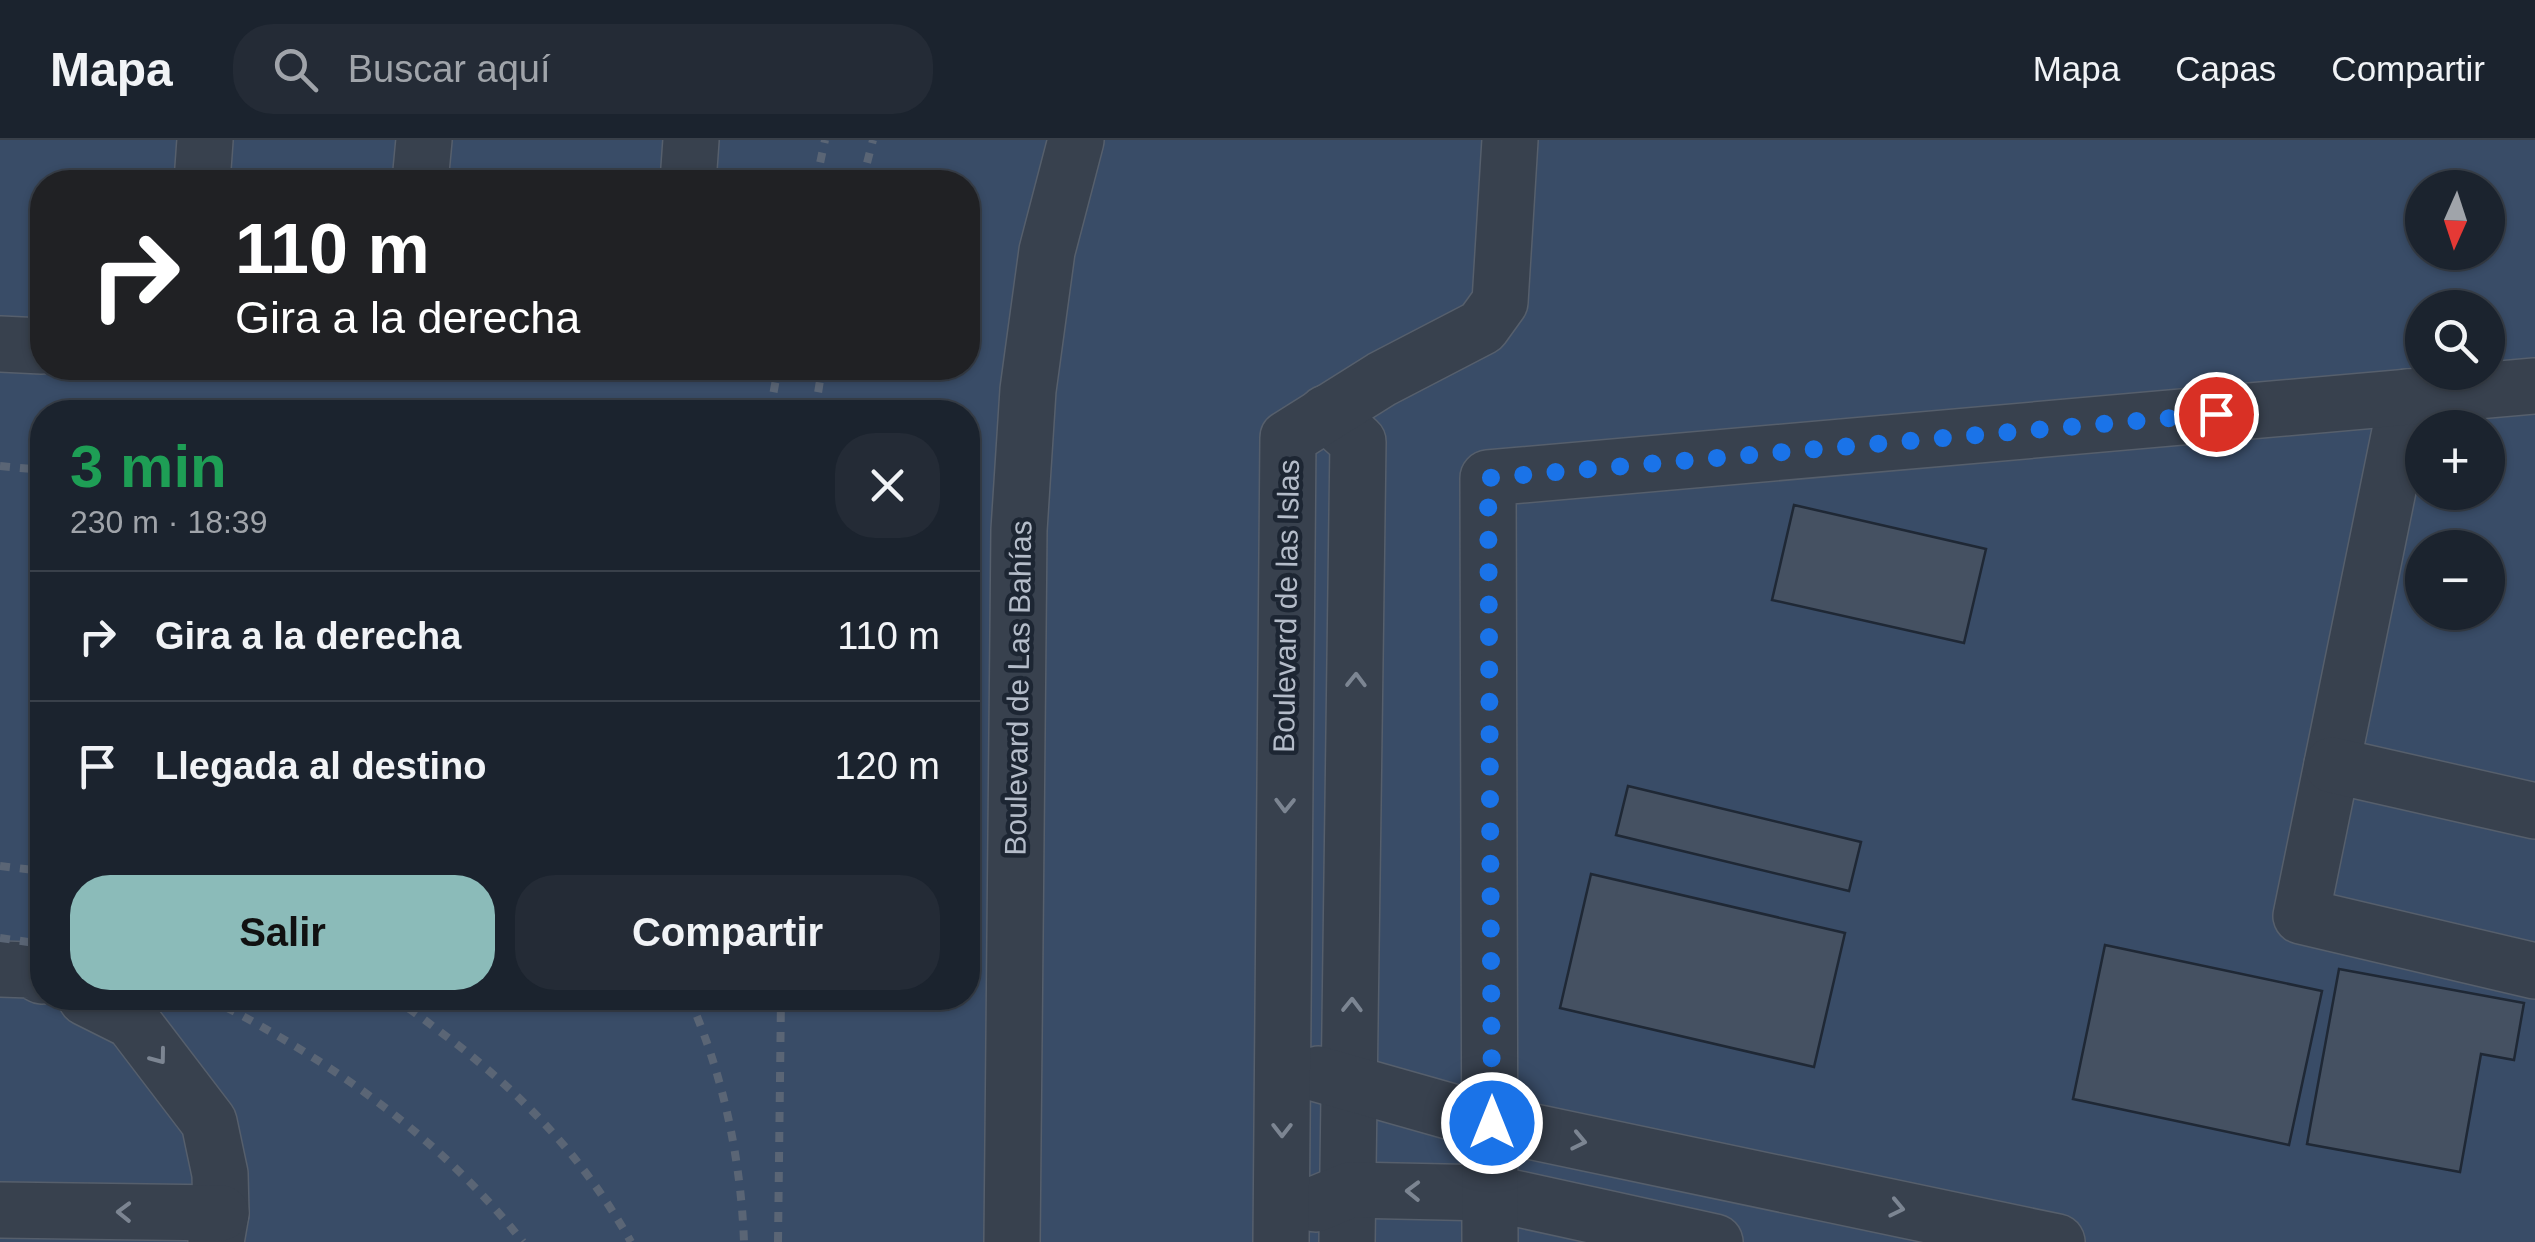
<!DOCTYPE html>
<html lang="es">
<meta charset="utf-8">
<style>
body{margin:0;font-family:Helvetica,sans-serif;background:#242b36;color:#f1f3f6;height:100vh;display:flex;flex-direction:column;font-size:38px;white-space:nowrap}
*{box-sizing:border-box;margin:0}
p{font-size:32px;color:#a0a4aa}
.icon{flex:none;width:55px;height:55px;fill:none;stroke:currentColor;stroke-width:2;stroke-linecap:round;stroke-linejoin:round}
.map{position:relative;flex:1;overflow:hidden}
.sheet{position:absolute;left:30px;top:260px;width:950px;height:610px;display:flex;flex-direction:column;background:#1b232e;border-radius:40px;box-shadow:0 2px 8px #0004,0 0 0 2px #39404a}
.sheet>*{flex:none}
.banner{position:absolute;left:30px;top:30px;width:950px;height:210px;border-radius:40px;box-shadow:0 2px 8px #0004,0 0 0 2px #39404a;background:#202124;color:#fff;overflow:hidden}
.needle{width:65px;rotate:183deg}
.buttons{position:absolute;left:2405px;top:30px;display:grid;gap:20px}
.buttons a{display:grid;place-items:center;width:100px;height:100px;border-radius:50%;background:#1b232e;box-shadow:0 2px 8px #0004,0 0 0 2px #39404a;font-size:50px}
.pin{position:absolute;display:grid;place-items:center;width:85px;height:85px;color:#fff;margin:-42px;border:5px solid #fff;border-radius:50%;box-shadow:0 2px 10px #0007}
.me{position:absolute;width:110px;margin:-55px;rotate:0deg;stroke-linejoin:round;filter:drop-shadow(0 0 8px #0008)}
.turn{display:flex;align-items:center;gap:35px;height:210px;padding:0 40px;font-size:45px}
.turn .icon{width:130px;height:130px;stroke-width:2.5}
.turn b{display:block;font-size:70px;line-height:85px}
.round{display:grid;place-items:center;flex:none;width:105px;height:105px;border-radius:40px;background:#242b36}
.headline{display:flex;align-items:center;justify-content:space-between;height:170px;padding:0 40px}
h1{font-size:60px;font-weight:600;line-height:75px;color:#1e9e55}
.button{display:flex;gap:20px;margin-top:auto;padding:20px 40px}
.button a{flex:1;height:115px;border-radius:40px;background:#8bbbb9;color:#111;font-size:40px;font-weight:600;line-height:115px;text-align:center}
.button a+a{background:#242b36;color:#f1f3f6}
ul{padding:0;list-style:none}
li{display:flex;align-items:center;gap:30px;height:130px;padding:0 40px;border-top:2px solid #39404a}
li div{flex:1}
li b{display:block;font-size:38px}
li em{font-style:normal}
header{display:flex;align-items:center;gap:60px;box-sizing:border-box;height:140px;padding:0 50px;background:#1b232e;border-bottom:2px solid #39404a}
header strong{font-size:48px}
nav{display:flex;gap:55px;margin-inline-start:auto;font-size:35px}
.search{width:700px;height:90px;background:#242b36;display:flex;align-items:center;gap:25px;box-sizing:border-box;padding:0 35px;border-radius:40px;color:#a0a4aa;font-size:38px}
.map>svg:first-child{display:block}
.water{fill:#394c67;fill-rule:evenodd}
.building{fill:#455162;stroke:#1f2835;stroke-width:2.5}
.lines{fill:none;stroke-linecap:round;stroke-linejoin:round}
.minor-casing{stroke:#565f6c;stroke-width:58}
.minor{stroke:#38414e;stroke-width:55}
.rail{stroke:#5a6575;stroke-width:8;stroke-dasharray:10 10;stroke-linecap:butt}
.oneway{stroke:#7c8592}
.route{stroke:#1a73e8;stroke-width:18;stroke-dasharray:0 32.4}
.labels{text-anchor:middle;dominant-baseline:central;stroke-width:9;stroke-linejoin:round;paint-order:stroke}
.street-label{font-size:30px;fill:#b4bcc9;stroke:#1d2633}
</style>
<header>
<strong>Mapa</strong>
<div class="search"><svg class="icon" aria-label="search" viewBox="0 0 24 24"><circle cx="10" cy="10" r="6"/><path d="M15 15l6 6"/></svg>Buscar aquí</div>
<nav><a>Mapa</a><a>Capas</a><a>Compartir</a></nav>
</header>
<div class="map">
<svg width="2535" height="1102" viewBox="0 0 2535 1102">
<rect width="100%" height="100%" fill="#242f3e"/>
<!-- water -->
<path class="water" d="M0 0H2535V1102H0ZM42 42H968V228H42ZM2422 48H2488V112H2422ZM2422 168H2488V232H2422ZM42 272H968V858H42ZM2422 288H2488V352H2422ZM2422 408H2488V472H2422Z"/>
<!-- building -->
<g class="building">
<path d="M1794 365 1986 409 1964 503 1772 460Z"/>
<path d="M1628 646 1861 702 1849 751 1616 695Z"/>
<path d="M1591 734 1845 793 1814 927 1560 868Z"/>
<path d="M2105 805 2322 851 2289 1005 2073 959Z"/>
<path d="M2339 829 2524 863 2514 920 2481 914 2460 1032 2307 1004Z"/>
</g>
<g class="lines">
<defs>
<g id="minor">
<path d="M202 42 205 0"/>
<path d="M420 42 424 0"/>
<path d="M688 42 691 0"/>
<path d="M0 204 42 206"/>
<path d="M2407 257 2301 776 2535 831"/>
<path d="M1326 273 1358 302 1347 1102"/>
<path d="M2332 625 2535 671"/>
<path d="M0 829 31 830 42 836"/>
<path d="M86 858 132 881 209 982 220 1034 221 1073 216 1102"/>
<path d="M1318 934 1491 983 2057 1102"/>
<path d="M1316 1064 1350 1050 1491 1053 1715 1102"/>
<path d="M0 1070 221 1073"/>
<path d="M1012 1102 1019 390 1028 250 1047 111 1076 0"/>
<path d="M1281 1102 1288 298 1382 239 1482 187 1500 162 1510 0"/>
<path d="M1490 1102 1488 338 2535 246"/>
</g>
</defs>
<!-- minor casing -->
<use href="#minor" class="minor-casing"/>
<!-- minor -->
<use href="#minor" class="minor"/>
<!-- rail -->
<g class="rail">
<path d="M816 42 825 0"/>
<path d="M862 42 873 0"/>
<path d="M770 272 778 228"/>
<path d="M815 272 822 228"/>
<path d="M0 326 42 330"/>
<path d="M0 726 42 731"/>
<path d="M0 798 42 804"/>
<path d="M208 858C327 918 439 996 523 1102"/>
<path d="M391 858C414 870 433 887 454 902 529 961 584 1019 631 1102"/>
<path d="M689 858C723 933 741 1020 744 1102"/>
<path d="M778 1102 781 858"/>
</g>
</g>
<!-- one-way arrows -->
<defs><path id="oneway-chevron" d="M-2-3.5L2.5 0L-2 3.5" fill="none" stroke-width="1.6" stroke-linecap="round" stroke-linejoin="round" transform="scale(2.5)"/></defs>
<g class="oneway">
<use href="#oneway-chevron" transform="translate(1356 540) rotate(-89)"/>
<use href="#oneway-chevron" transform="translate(1285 665) rotate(91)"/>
<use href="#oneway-chevron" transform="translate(1352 865) rotate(-89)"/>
<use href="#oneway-chevron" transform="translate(159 917) rotate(53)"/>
<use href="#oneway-chevron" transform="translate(1282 990) rotate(90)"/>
<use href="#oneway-chevron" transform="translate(1579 1001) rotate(12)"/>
<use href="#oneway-chevron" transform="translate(1413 1051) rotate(-179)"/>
<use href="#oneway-chevron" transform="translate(1897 1068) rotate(12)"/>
<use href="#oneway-chevron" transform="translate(124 1072) rotate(-179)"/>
</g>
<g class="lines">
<!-- route -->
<path class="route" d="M1492 983 1488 338 2216 274"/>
</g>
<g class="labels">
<!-- street labels -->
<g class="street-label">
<text transform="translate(1286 466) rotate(-89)">Boulevard de las Islas</text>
<text transform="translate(1018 548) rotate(-89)">Boulevard de Las Bahías</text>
</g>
</g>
</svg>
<div class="buttons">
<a><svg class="needle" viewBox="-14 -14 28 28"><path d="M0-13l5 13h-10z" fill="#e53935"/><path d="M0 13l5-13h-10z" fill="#a0a4aa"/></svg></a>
<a><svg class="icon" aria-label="search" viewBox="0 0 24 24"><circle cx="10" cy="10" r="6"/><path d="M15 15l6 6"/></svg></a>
<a>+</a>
<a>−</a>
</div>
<div class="pin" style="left:2216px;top:274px;background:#d93025"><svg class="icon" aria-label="arrive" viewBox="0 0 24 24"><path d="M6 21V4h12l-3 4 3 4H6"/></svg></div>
<svg class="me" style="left:1492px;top:983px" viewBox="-20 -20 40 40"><circle r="17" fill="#1a73e8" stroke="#fff" stroke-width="3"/><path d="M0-11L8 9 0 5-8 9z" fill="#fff"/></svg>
<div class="banner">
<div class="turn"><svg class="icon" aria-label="right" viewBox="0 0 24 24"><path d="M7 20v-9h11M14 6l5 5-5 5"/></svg><div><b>110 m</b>Gira a la derecha</div></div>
</div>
<section class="sheet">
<div class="headline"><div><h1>3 min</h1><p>230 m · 18:39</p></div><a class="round"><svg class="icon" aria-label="close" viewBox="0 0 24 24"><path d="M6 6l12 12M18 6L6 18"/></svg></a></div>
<ul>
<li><svg class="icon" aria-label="right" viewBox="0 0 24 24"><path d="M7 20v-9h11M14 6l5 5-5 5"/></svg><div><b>Gira a la derecha</b></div><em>110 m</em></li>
<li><svg class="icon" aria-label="arrive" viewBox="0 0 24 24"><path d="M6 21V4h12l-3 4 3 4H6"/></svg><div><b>Llegada al destino</b></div><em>120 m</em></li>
</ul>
<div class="button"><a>Salir</a><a>Compartir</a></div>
</section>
</div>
